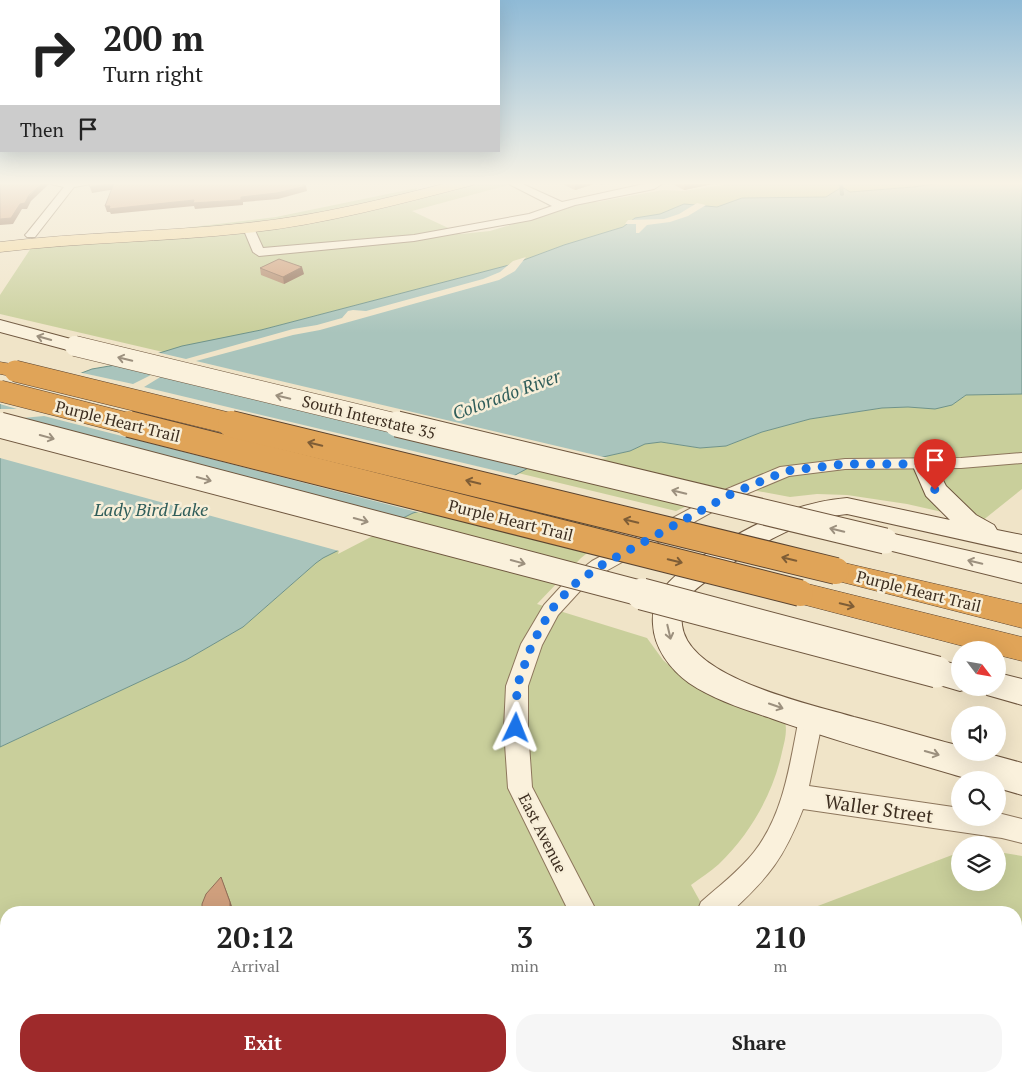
<!DOCTYPE html>
<style>
body{margin:0;font-family:"PT Serif",serif;background:#f6f6f6;color:#222;height:100vh;display:flex;flex-direction:column;font-size:19px;white-space:nowrap}
*{box-sizing:border-box;margin:0}
p{font-size:16px;color:#767676}
.icon{flex:none;width:28px;height:28px;fill:none;stroke:currentColor;stroke-width:2;stroke-linecap:round;stroke-linejoin:round}
.map{position:relative;flex:1;overflow:hidden}
.panel{position:absolute;left:0px;top:906px;width:1022px;height:176px;display:flex;flex-direction:column;background:#fff;border-radius:20px 20px 0 0;box-shadow:0 5px 20px #0002}
.panel>*{flex:none}
.guide{position:absolute;left:0px;top:0px;width:500px;height:152px;box-shadow:0 5px 20px #0002;background:#fff;color:#222;overflow:hidden}
.needle{width:32px;rotate:121deg}
.tools{position:absolute;left:951px;top:641px;display:grid;gap:10px}
.tools a{display:grid;place-items:center;width:55px;height:55px;border-radius:50%;background:#fff;box-shadow:0 5px 20px #0002;font-size:25px}
.pin{position:absolute;display:grid;place-items:center;width:42px;height:42px;color:#fff;margin:-51px -21px;border-radius:50% 50% 50% 0;rotate:-45deg;box-shadow:0 0 5px #0007}
.pin .icon{rotate:45deg}
.me{position:absolute;width:55px;margin:-28px;rotate:2deg;stroke-linejoin:round;filter:drop-shadow(0 0 4px #0008)}
.turn{display:flex;align-items:center;gap:18px;height:105px;padding:0 20px;font-size:22px}
.turn .icon{width:65px;height:65px;stroke-width:2.5}
.turn b{display:block;font-size:35px;line-height:42px}
.then{display:flex;align-items:center;height:48px;padding:0 20px;background:#0003;gap:10px;font-size:19px}
.eta{display:flex;justify-content:space-evenly;align-items:center;height:85px;text-align:center}
.eta b{font-size:30px;font-weight:800;line-height:35px}
.action{display:flex;gap:10px;margin-top:auto;padding:10px 20px}
.action a{flex:1;height:58px;border-radius:20px;background:#9e2a2b;color:#fff;font-size:20px;font-weight:800;line-height:58px;text-align:center}
.action a+a{background:#f6f6f6;color:#222}
.map>svg:first-child{display:block}
.green{fill:#c9cf9b}
.water{fill:#a9c4bc;stroke:#6f938a}
.pier{fill:#f0e4c8}
.lines{fill:none;stroke-linecap:round;stroke-linejoin:round}
.stream{fill:#6f938a;fill-rule:evenodd}
.minor-casing{stroke:#8d765c;stroke-width:2}
.secondary-casing{stroke:#6f573f;stroke-width:2}
.primary-casing{stroke:#5b4430;stroke-width:1}
.motorway-casing{stroke:#5b4430;stroke-width:1}
.minor{fill:#faf1dc;fill-rule:evenodd}
.secondary{fill:#faf1dc;fill-rule:evenodd}
.primary{fill:#f3d9a0;fill-rule:evenodd}
.motorway{fill:#e0a458;fill-rule:evenodd}
.secondary-bridge-far2-casing{stroke:#6f573f;stroke-width:21;stroke-linecap:butt}
.secondary-bridge-far1-casing{stroke:#6f573f;stroke-width:27;stroke-linecap:butt}
.secondary-bridge-casing{stroke:#6f573f;stroke-width:33;stroke-linecap:butt}
.motorway-bridge-far1-casing{stroke:#5b4430;stroke-width:22;stroke-linecap:butt}
.motorway-bridge-casing{stroke:#5b4430;stroke-width:28;stroke-linecap:butt}
.secondary-bridge-far2{stroke:#faf1dc;stroke-width:20}
.secondary-bridge-far1{stroke:#faf1dc;stroke-width:25}
.secondary-bridge{stroke:#faf1dc;stroke-width:31}
.motorway-bridge-far1{stroke:#e0a458;stroke-width:21}
.motorway-bridge{stroke:#e0a458;stroke-width:26}
.wall{fill:#b2896c}
.shaded-wall{fill:#916f58}
.building{fill:#cf9f7d;stroke:#916f58}
.oneway{stroke:#9c907e}
.oneway2{stroke:#7e5d36}
.route{stroke:#1a73e8;stroke-width:9;stroke-dasharray:0 16.2}
.labels{text-anchor:middle;dominant-baseline:central;stroke-width:5;stroke-linejoin:round;paint-order:stroke}
.street-label{font-size:16px;fill:#3d2e20;stroke:#f7eed8}
.water-label{font-size:18px;font-style:italic;fill:#2f5d5a;stroke:#f7eed8}
.near-street-label{font-size:19px;fill:#3d2e20;stroke:#f7eed8}
</style>
<div class="map">
<svg width="1022" height="1082" viewBox="0 0 1022 1082">
<rect width="100%" height="100%" fill="#f0e4c8"/>
<!-- green -->
<g class="green">
<path d="M477 182H519L412 211 461 234 490 231 586 202H597L663 190 684 191 743 182H948L913 187 850 192 842 188 826 197 742 198 717 207 684 204 660 214 635 218 623 227 564 245 513 264 261 330 163 352 0 314V295L31 248 231 235 383 208Z"/>
<path d="M417 188 418 189 383 201 287 220 159 231 276 217Z"/>
<path d="M1005 394H1022V489L982 521 907 504 847 495 817 494 790 497 731 486 676 511 518 473 532 466 603 457 630 451 645 444 661 442 700 448 726 446 762 432 810 419 882 408 952 405 966 395Z"/>
<path d="M478 495 616 530 581 558 537 604 647 638 663 660 690 684 784 718C788 730 785 739 782 752 773 794 750 834 719 864 710 872 700 878 691 885L706 912H6V1076H1016V912H802L960 852V882H998V852L1022 856V1082H0V747L186 660 243 627 316 563 323 558 413 513Z"/>
</g>
<!-- water -->
<path class="water" d="M948 182 1022 183V394L966 395 952 405 935 409 908 407 882 408 810 419 762 432 726 446 700 448 661 442 645 444 630 451 603 457 532 466 478 495 413 513 323 558 316 563 243 627 186 660 0 747V404L92 369 127 363 182 346 261 330 513 264 564 245 623 227 635 218 660 214 684 204 717 207 742 198 826 197 842 187 850 192 913 187Z"/>
<!-- pier -->
<g class="pier">
<path d="M697 203 706 205 688 216 670 222 647 225 639 233H636V224H625L628 220 664 219 679 214Z"/>
<path d="M526 257 515 271 499 280 320 330 293 335 196 361 608 458 538 467 162 376 144 387 518 476 479 497 421 513 44 416 12 419 0 416V409H17L0 404V401L78 372 133 384 153 374 126 361 156 352 186 359 293 329 317 325 342 318 348 311 353 310 366 311 483 279 500 272 513 261Z"/>
<path d="M0 418 398 523 338 554 339 551 0 458Z"/>
</g>
<g class="lines">
<!-- stream -->
<path class="stream" d="M839 182H843L844 195 842 196 840 195Z"/>
<defs>
<g id="minor">
<path d="M50 182H92L91 184 74 187 35 237H27L25 235 27 233 64 187 51 184Z"/>
<path d="M505 182H518L562 202 653 182H665L654 189 575 205 531 220 414 241 259 256 253 252 243 228 245 226H253L263 248 414 235 529 214 552 206Z"/>
<path d="M1022 453V463L961 468 845 469 789 476 739 497 606 571 580 591 558 615 542 645 528 686V729L532 787 597 912H569L508 788 504 729 506 686 521 644 544 605 566 581 592 561 727 489 780 467 845 459 961 458Z"/>
<path d="M811 708 819 711 823 718 809 786 960 808V818H998V813L1022 819V843L1002 838 803 809C784 858 769 877 731 912H697L701 902C719 886 739 871 754 852 784 814 790 763 799 718L803 711Z"/>
<path d="M400 1076H440L437 1082H398Z"/>
<path d="M633 1076H665L666 1082H634Z"/>
</g>
<g id="secondary">
<path d="M0 320 82 342 85 346 82 350 75 352 0 332Z"/>
<path d="M924 457 932 459 946 486 976 515 994 525 997 530 1022 535V553L847 514C797 519 752 549 712 577 693 591 679 599 682 625 688 678 810 704 854 717 890 726 925 737 960 746V752H982L1022 763V795L998 788V780H972C905 760 838 742 773 719 744 709 714 700 689 683 670 669 654 648 653 624 651 601 665 583 683 570 731 535 786 503 847 498L950 520 926 496 912 464 916 459Z"/>
<path d="M885 532 1022 563V583L876 547 872 541 876 535Z"/>
<path d="M937 660 960 665V688H969L960 691 926 681 922 672 926 663Z"/>
<path d="M998 673 1022 679V705L987 695 983 688H998Z"/>
</g>
<path id="primary" d="M451 182H475L473 185C399 204 323 225 246 233 164 242 82 242 0 252V242C82 232 165 232 247 223 316 216 384 199 451 182Z"/>
<g id="motorway">
<path d="M0 362 23 366 26 371 23 376 15 377 0 374Z"/>
<path d="M836 561 1022 604V628L826 578 822 571 826 564Z"/>
<path d="M800 582 1022 637V661L998 655V650H978L790 601 785 593 790 585Z"/>
</g>
</defs>
<!-- minor casing -->
<use href="#minor" class="minor-casing"/>
<!-- secondary casing -->
<use href="#secondary" class="secondary-casing"/>
<!-- primary casing -->
<use href="#primary" class="primary-casing"/>
<!-- motorway casing -->
<use href="#motorway" class="motorway-casing"/>
<!-- minor -->
<use href="#minor" class="minor"/>
<!-- secondary -->
<use href="#secondary" class="secondary"/>
<!-- primary -->
<use href="#primary" class="primary"/>
<!-- motorway -->
<use href="#motorway" class="motorway"/>
<defs>
<path id="secondary-bridge-far2" d="M75 346 402 425"/>
<g id="secondary-bridge-far1">
<path d="M397 424 885 541"/>
<path d="M0 425 647 595"/>
</g>
<path id="secondary-bridge" d="M642 594 937 672"/>
<g id="motorway-bridge-far1">
<path d="M15 371 236 425"/>
<path d="M0 391 134 425"/>
</g>
<g id="motorway-bridge">
<path d="M129 424 800 593"/>
<path d="M231 424 836 571"/>
</g>
</defs>
<!-- secondary-bridge-far2 casing -->
<use href="#secondary-bridge-far2" class="secondary-bridge-far2-casing"/>
<!-- secondary-bridge-far1 casing -->
<use href="#secondary-bridge-far1" class="secondary-bridge-far1-casing"/>
<!-- secondary-bridge casing -->
<use href="#secondary-bridge" class="secondary-bridge-casing"/>
<!-- motorway-bridge-far1 casing -->
<use href="#motorway-bridge-far1" class="motorway-bridge-far1-casing"/>
<!-- motorway-bridge casing -->
<use href="#motorway-bridge" class="motorway-bridge-casing"/>
<!-- secondary-bridge-far2 -->
<use href="#secondary-bridge-far2" class="secondary-bridge-far2"/>
<!-- secondary-bridge-far1 -->
<use href="#secondary-bridge-far1" class="secondary-bridge-far1"/>
<!-- secondary-bridge -->
<use href="#secondary-bridge" class="secondary-bridge"/>
<!-- motorway-bridge-far1 -->
<use href="#motorway-bridge-far1" class="motorway-bridge-far1"/>
<!-- motorway-bridge -->
<use href="#motorway-bridge" class="motorway-bridge"/>
</g>
<!-- wall -->
<g class="wall">
<path d="M558 182H611L601 185 597 183 575 190Z"/>
<path d="M669 182H722L684 190Z"/>
<path d="M260 268 304 274 284 284 261 275Z"/>
</g>
<!-- shaded-wall -->
<g class="shaded-wall">
<path d="M44 182H49V184L31 201 27 209H22L13 224 0 225V219L20 204Z"/>
<path d="M584 182H598L597 183 575 190V184Z"/>
<path d="M602 182H611L601 185Z"/>
<path d="M696 182H722L684 190 685 184Z"/>
<path d="M114 183 116 189 92 193 90 187Z"/>
<path d="M306 186 307 191 278 199 243 202V205L195 209 194 206 111 214 110 212H107L105 206 241 197Z"/>
<path d="M302 267 304 274 284 284 283 277Z"/>
<path d="M221 877 232 906V912H230Z"/>
</g>
<!-- building -->
<g class="building">
<path d="M0 182H44L29 195 25 203 20 204 11 218 0 219Z"/>
<path d="M88 182H300L306 186 277 193 241 197V200L193 203 194 200 109 209 110 206H105L114 183 90 187Z"/>
<path d="M570 182H584L575 184Z"/>
<path d="M680 182H696L685 184Z"/>
<path d="M279 259 302 267 283 277 260 268Z"/>
<path d="M221 877 230 902V912H202V904L206 894Z"/>
</g>
<!-- one-way arrows -->
<defs><path id="oneway-shaft" d="M-6 0H5M1.5-3L5.5 0L1.5 3" fill="none" stroke-width="1.6" stroke-linecap="round" stroke-linejoin="round" transform="scale(1.25)"/></defs>
<g class="oneway">
<use href="#oneway-shaft" transform="translate(44 338) rotate(-164)"/>
<use href="#oneway-shaft" transform="translate(125 359) rotate(-166)"/>
<use href="#oneway-shaft" transform="translate(283 397) rotate(-166)"/>
<use href="#oneway-shaft" transform="translate(47 437) rotate(15)"/>
<use href="#oneway-shaft" transform="translate(204 479) rotate(15)"/>
<use href="#oneway-shaft" transform="translate(679 492) rotate(-166)"/>
<use href="#oneway-shaft" transform="translate(361 520) rotate(15)"/>
<use href="#oneway-shaft" transform="translate(837 530) rotate(-166)"/>
<use href="#oneway-shaft" transform="translate(518 562) rotate(15)"/>
<use href="#oneway-shaft" transform="translate(975 562) rotate(-167)"/>
<use href="#oneway-shaft" transform="translate(669 632) rotate(77)"/>
<use href="#oneway-shaft" transform="translate(776 706) rotate(19)"/>
<use href="#oneway-shaft" transform="translate(932 753) rotate(16)"/>
</g>
<g class="oneway2">
<use href="#oneway-shaft" transform="translate(315 444) rotate(-166)"/>
<use href="#oneway-shaft" transform="translate(473 482) rotate(-166)"/>
<use href="#oneway-shaft" transform="translate(631 521) rotate(-166)"/>
<use href="#oneway-shaft" transform="translate(789 559) rotate(-166)"/>
<use href="#oneway-shaft" transform="translate(675 561) rotate(14)"/>
<use href="#oneway-shaft" transform="translate(847 605) rotate(14)"/>
</g>
<!-- sky -->
<linearGradient id="sky" x2="0" y2="1"><stop stop-color="#8fbad6"/><stop offset="0.55" stop-color="#f8f3e6"/><stop offset="1" stop-color="#f8f3e6" stop-opacity="0"/></linearGradient>
<rect width="1022" height="333" fill="url(#sky)"/>
<g class="lines">
<!-- route -->
<path class="route" d="M516 728 517 686 532 644 551 610 572 586 600 566 733 493 786 471 845 464H924L935 490"/>
</g>
<g class="labels">
<!-- street labels -->
<g class="street-label">
<text transform="translate(369 417) rotate(14)">South Interstate 35</text>
<text transform="translate(118 421) rotate(14)">Purple Heart Trail</text>
<text transform="translate(511 520) rotate(14)">Purple Heart Trail</text>
<text transform="translate(919 591) rotate(14)">Purple Heart Trail</text>
<text transform="translate(543 833) rotate(63)">East Avenue</text>
</g>
<!-- water labels -->
<g class="water-label">
<text transform="translate(506 394) rotate(-20)">Colorado River</text>
<text x="151" y="509">Lady Bird Lake</text>
</g>
<!-- near-street labels -->
<g class="near-street-label">
<text transform="translate(879 808) rotate(8)">Waller Street</text>
</g>
</g>
</svg>
<div class="tools">
<a><svg class="needle" viewBox="-14 -14 28 28"><path d="M0-13l5 13h-10z" fill="#e53935"/><path d="M0 13l5-13h-10z" fill="#767676"/></svg></a>
<a><svg class="icon" aria-label="sound" viewBox="0 0 24 24"><path d="M4 9h4l5-4v14l-5-4H4zM17 9q2 3 0 6"/></svg></a>
<a><svg class="icon" aria-label="search" viewBox="0 0 24 24"><circle cx="10" cy="10" r="6"/><path d="M15 15l6 6"/></svg></a>
<a><svg class="icon" aria-label="layers" viewBox="0 0 24 24"><path d="M12 4l9 5-9 5-9-5zM3 14l9 5 9-5"/></svg></a>
</div>
<div class="pin" style="left:935px;top:490px;background:#d93025"><svg class="icon" aria-label="arrive" viewBox="0 0 24 24"><path d="M6 21V4h12l-3 4 3 4H6"/></svg></div>
<svg class="me" style="left:516px;top:728px" viewBox="-20 -20 40 40"><path d="M0-17L14 15 0 8-14 15z" fill="#1a73e8" stroke="#fff" stroke-width="4"/></svg>
<div class="guide">
<div class="turn"><svg class="icon" aria-label="right" viewBox="0 0 24 24"><path d="M7 20v-9h11M14 6l5 5-5 5"/></svg><div><b>200 m</b>Turn right</div></div>
<div class="then">Then<svg class="icon" aria-label="arrive" viewBox="0 0 24 24"><path d="M6 21V4h12l-3 4 3 4H6"/></svg></div>
</div>
<section class="panel">
<div class="eta">
<div><b>20:12</b><p>Arrival</p></div>
<div><b>3</b><p>min</p></div>
<div><b>210</b><p>m</p></div>
</div>
<div class="action"><a>Exit</a><a>Share</a></div>
</section>
</div>
